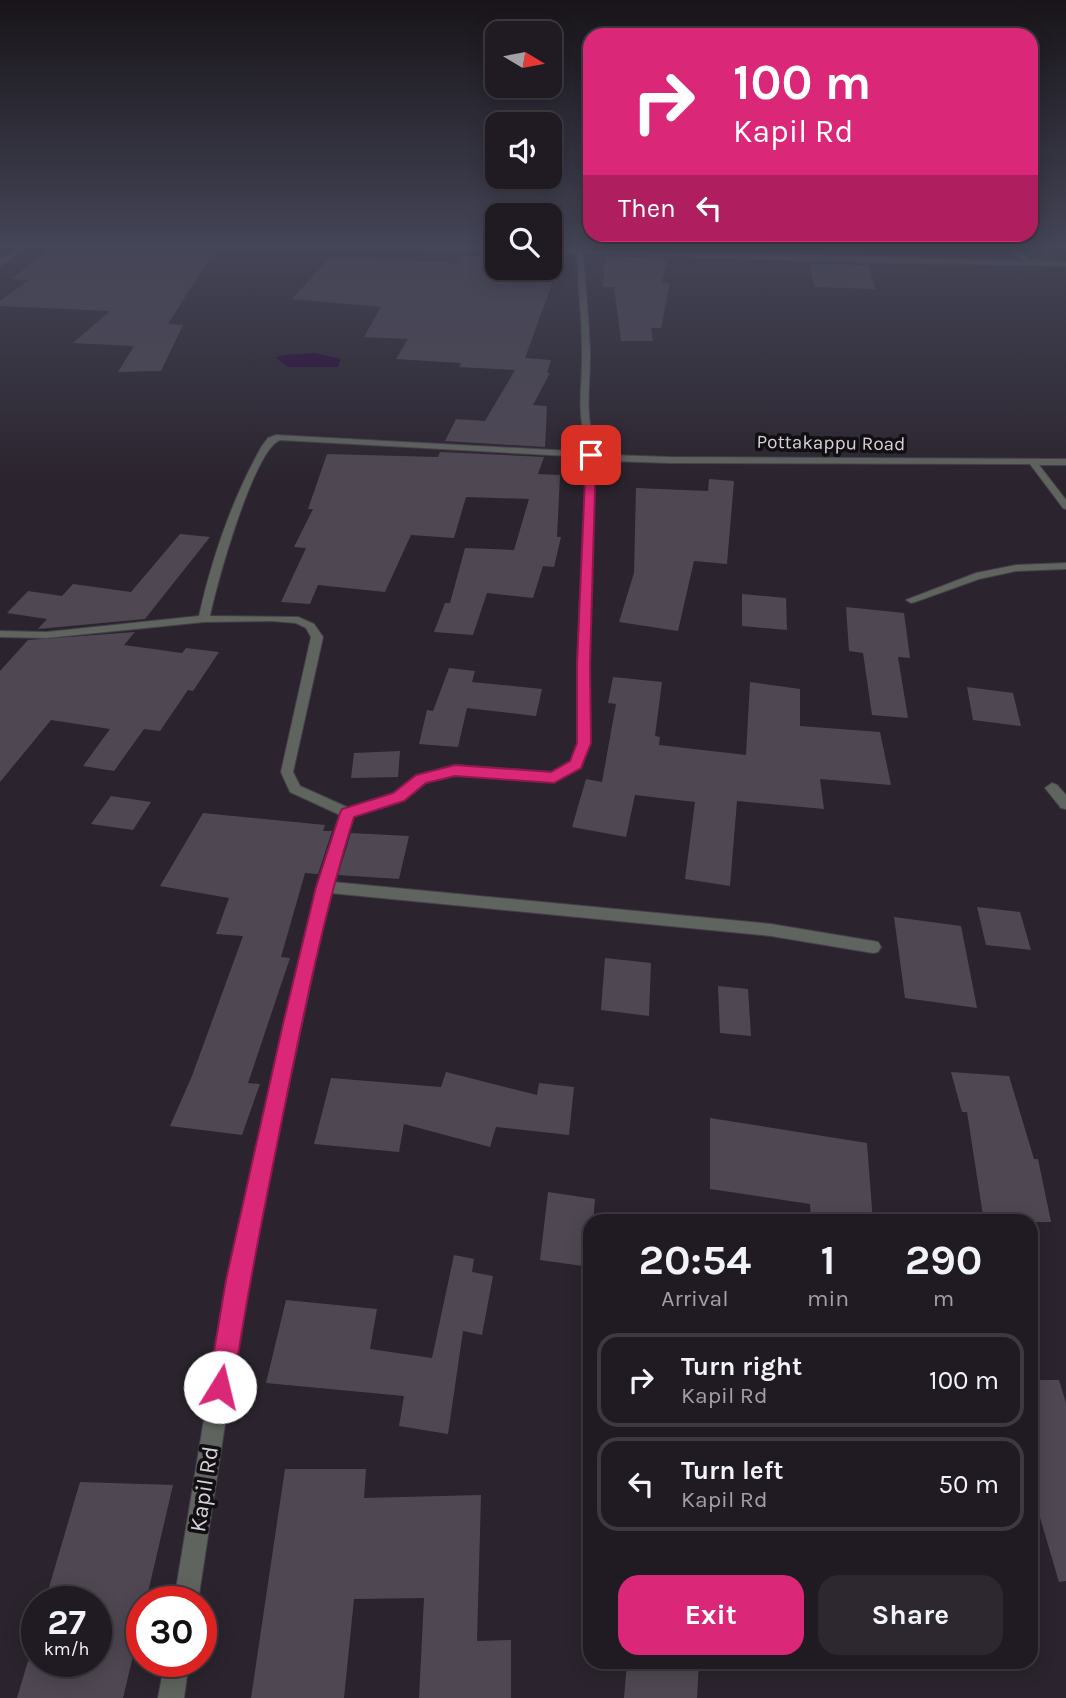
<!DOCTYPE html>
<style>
body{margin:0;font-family:Karla,sans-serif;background:#2d282f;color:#f1f3f6;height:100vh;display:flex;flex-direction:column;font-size:26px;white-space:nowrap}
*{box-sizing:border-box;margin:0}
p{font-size:23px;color:#a2a1a5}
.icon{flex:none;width:38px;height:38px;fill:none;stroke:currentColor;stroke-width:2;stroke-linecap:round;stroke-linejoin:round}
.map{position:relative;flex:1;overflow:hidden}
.panel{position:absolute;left:583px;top:1214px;width:455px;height:455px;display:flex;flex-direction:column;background:#201b22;border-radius:21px;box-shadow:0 4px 18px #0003,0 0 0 2px #3d3940}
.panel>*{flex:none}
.top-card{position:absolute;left:583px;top:28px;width:455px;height:214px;border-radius:21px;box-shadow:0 4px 18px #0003,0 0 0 2px #3d3940;background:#db2777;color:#fff;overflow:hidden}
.needle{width:46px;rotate:100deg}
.buttons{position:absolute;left:485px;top:21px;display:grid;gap:14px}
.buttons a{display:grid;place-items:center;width:77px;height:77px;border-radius:14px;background:#201b22;box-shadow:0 4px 18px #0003,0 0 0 2px #3d3940;font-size:35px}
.speed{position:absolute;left:21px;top:1586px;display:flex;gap:14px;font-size:35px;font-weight:700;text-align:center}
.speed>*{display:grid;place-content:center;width:91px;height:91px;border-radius:50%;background:#201b22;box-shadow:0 4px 18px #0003,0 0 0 2px #3d3940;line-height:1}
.speed small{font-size:18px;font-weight:400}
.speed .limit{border:10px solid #d22;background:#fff;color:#111}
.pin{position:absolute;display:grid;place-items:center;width:60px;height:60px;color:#fff;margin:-30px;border-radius:14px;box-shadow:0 4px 10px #0006}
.me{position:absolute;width:77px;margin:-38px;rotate:9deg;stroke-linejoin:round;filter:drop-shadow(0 0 5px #0008)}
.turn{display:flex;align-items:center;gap:24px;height:147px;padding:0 35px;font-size:32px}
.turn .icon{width:91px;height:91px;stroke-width:2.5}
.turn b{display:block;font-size:49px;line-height:60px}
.then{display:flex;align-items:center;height:66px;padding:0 35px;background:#0003;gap:14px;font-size:26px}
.eta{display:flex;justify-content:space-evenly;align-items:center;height:119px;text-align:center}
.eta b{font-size:42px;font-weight:700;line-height:49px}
.action{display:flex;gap:14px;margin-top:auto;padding:14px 35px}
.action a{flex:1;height:80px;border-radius:21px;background:#db2777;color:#fff;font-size:28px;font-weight:700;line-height:80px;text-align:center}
.action a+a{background:#2d282f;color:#f1f3f6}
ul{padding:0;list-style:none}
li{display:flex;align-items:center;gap:21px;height:94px;margin:0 14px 10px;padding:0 21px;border:4px solid #3d3940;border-radius:21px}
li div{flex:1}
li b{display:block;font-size:26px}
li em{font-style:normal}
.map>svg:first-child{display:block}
.water{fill:#240032}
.building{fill:#4f4853}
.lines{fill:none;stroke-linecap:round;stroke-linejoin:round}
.minor-casing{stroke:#464049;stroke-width:2}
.minor{fill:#60645f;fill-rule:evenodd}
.route{fill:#db2777;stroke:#8e194d;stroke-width:2}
.labels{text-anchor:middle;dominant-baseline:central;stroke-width:7;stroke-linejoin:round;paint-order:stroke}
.far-street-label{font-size:19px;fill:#d6d1d8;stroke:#120f13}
.street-label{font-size:23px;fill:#d6d1d8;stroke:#120f13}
</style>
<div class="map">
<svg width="1066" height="1698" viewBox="0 0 1066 1698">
<rect width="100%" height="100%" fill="#2b242e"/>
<!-- water -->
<path class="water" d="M315 353 341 359 338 367H288L276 358 283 355Z"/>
<!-- building -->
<g class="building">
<path d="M825 245H860L864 254 808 252 807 248 826 249Z"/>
<path d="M49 250 214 251 168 324 183 325 161 371 118 372 134 346 73 343 110 311 0 306V301L29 280 11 279Z"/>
<path d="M497 254V268H550V254L568 255 556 282 553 281 525 358 551 360 547 373H550L533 405 547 406 545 447 445 441 456 419 485 421 515 370 459 367 461 363 396 359 408 339 364 337 381 307 292 299 330 257 459 263 460 255Z"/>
<path d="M605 256 667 259 662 282 670 283 661 328H651L653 341H621L614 287H603Z"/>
<path d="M810 264 868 265 876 289 814 287Z"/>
<path d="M440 452 544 457 538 474 560 475 557 537H561L554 567 543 566 533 598 487 593 473 635 434 632 445 603H450L465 548 514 550 529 499 466 497 454 538 411 535 385 592 318 585 310 604 281 602 306 548 294 547 313 509H308L327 454 438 457Z"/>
<path d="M709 479 734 481 727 564 694 561 678 631 619 622 634 573 636 488 708 491Z"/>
<path d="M180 534 210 537 145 619 38 629 47 619 7 613 28 591 62 596 73 584 131 592Z"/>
<path d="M742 594 786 598 787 630 742 626Z"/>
<path d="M846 607 904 613 910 658 898 657 908 718 872 715 863 653 849 651Z"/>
<path d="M135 632 124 645 182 653 186 648 219 652 193 691 188 690 160 731 144 729 114 771 83 766 110 729 51 720 0 782V671L28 640Z"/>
<path d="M449 668 475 671 472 682 542 689 536 716 467 708 458 747 419 744 427 710 433 711Z"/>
<path d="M613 677 662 682 655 736 660 737 659 745 746 755 750 682 800 689V726L880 732 891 785 820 779 824 809 737 801 730 886 685 879 695 802 635 795 626 837 572 827 586 779 602 782 616 704 608 703Z"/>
<path d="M967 687 1013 693 1021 726 973 720Z"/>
<path d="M400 751 398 777 351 778 354 753Z"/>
<path d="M111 796 151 802 133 830 91 824Z"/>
<path d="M203 813 325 825 323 831H332L318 874 305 873 281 957 290 958 248 1083 260 1084 242 1135 170 1126 192 1076 243 936 216 934 229 898 160 886Z"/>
<path d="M351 833 409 836 399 879 338 875Z"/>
<path d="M977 907 1020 912 1031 950 986 945Z"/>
<path d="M894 917 961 926 977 1008 905 998Z"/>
<path d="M605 958 651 963 649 1016 601 1010Z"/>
<path d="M718 986 748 989 751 1036 720 1033Z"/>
<path d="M446 1072 537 1095 539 1083 574 1087 569 1135 496 1127 490 1147 404 1124 399 1152 314 1144 331 1078 441 1087Z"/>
<path d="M951 1072 1009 1076 1034 1159H1038L1051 1222H984L967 1112H962Z"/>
<path d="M710 1118 867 1143 873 1222H836L811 1217 810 1204 710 1189Z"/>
<path d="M548 1192 595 1199 593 1222H590V1267L540 1260Z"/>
<path d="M454 1255 474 1259 472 1272 493 1276 482 1335 463 1331 448 1434 399 1426 404 1396 266 1383 286 1300 377 1309 370 1349 432 1358Z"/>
<path d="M1031 1380H1059L1066 1403V1581L1059 1582 1031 1487Z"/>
<path d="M285 1469H366L364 1498 481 1495 477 1641 511 1640V1698H419L424 1598 354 1599 344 1698H251Z"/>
<path d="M80 1482 173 1485 146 1601H142V1618L123 1698H17L28 1661H96V1601H45Z"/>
<path d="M627 1662H699L697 1698H624Z"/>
</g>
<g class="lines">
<defs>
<g id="minor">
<path d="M15 245 497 247V251L26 247 0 266V261L19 247Z"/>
<path d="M1005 245H1011L1031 261 1066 262V266L811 261 583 253C585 286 589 318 590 351 591 386 582 419 599 452L611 455 670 457 1066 459V465H1039L1066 500V509L1063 508 1030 464 670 463 611 461 595 457 589 664 590 743 581 768 553 782 455 775 425 783 403 800 354 816 333 882 771 924 873 941 878 942 881 947 878 952 873 953 771 936 330 893 247 1280 198 1601H174L227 1280 317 887 340 815 290 792 281 772 311 637 306 628 296 623 272 621 204 622 47 638 0 637V631L47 632 199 616C212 558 232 499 262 446L268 438 276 435 591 452C574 419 583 386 582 351 582 318 578 285 577 253L550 252V248L1023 261ZM280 440 587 457 577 664 578 743 571 762 551 772 455 765 416 776 393 794 349 808 300 786 293 772 323 637 314 624 298 617 210 616C216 585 254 449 280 440Z"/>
<path d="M1066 563V569L1016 571 979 579 915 602 911 603 906 600 976 573 1016 565Z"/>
<path d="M1052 783 1057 785 1066 795V809L1061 808 1045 788Z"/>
<path d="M165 1661H189L184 1698H158Z"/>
</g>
</defs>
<!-- minor casing -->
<use href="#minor" class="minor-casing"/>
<!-- minor -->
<use href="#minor" class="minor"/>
</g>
<!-- sky -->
<linearGradient id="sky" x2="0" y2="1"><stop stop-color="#181419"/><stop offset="0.51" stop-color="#444557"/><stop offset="1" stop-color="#444557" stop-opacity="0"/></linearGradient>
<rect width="1066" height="482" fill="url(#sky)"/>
<!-- route -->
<path class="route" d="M591 452 596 455 590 664 591 743 581 768 554 783 455 776 426 783 404 801 354 817C326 906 307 998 288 1090 268 1189 248 1287 233 1387L229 1396 220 1399 212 1396 208 1387 226 1280 283 1024 316 887 340 813 342 809 393 793 416 775 455 765 551 772 570 761 577 743V664L586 455Z"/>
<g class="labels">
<!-- far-street labels -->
<g class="far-street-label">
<text transform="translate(831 443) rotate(1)">Pottakappu Road</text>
</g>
<!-- street labels -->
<g class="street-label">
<text transform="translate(204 1489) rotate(-81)">Kapil Rd</text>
</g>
</g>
</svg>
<div class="buttons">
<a><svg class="needle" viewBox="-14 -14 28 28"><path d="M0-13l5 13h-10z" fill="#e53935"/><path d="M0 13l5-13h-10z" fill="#a2a1a5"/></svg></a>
<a><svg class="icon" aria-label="sound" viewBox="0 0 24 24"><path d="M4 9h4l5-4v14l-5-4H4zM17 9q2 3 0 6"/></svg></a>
<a><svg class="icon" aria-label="search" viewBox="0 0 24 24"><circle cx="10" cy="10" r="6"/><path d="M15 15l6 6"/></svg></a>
</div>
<div class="speed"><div>27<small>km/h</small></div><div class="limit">30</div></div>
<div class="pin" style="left:591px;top:455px;background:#d93025"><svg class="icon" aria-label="arrive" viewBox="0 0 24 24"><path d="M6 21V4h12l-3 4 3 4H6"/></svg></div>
<svg class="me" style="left:220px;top:1387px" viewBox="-20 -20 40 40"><circle r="19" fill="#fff"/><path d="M0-13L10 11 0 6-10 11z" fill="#db2777"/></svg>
<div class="top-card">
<div class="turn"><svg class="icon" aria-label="right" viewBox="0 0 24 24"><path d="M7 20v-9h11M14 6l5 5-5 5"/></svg><div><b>100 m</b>Kapil Rd</div></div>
<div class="then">Then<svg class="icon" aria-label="left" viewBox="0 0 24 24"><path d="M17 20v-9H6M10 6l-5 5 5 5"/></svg></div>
</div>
<section class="panel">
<div class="eta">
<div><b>20:54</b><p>Arrival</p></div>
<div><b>1</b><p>min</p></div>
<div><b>290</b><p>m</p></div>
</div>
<ul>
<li><svg class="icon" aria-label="right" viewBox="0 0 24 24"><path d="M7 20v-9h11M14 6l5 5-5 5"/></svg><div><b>Turn right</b><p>Kapil Rd</p></div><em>100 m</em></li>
<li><svg class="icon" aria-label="left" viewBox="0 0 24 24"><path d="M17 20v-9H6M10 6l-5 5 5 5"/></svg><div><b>Turn left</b><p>Kapil Rd</p></div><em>50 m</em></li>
</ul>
<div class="action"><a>Exit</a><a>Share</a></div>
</section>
</div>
